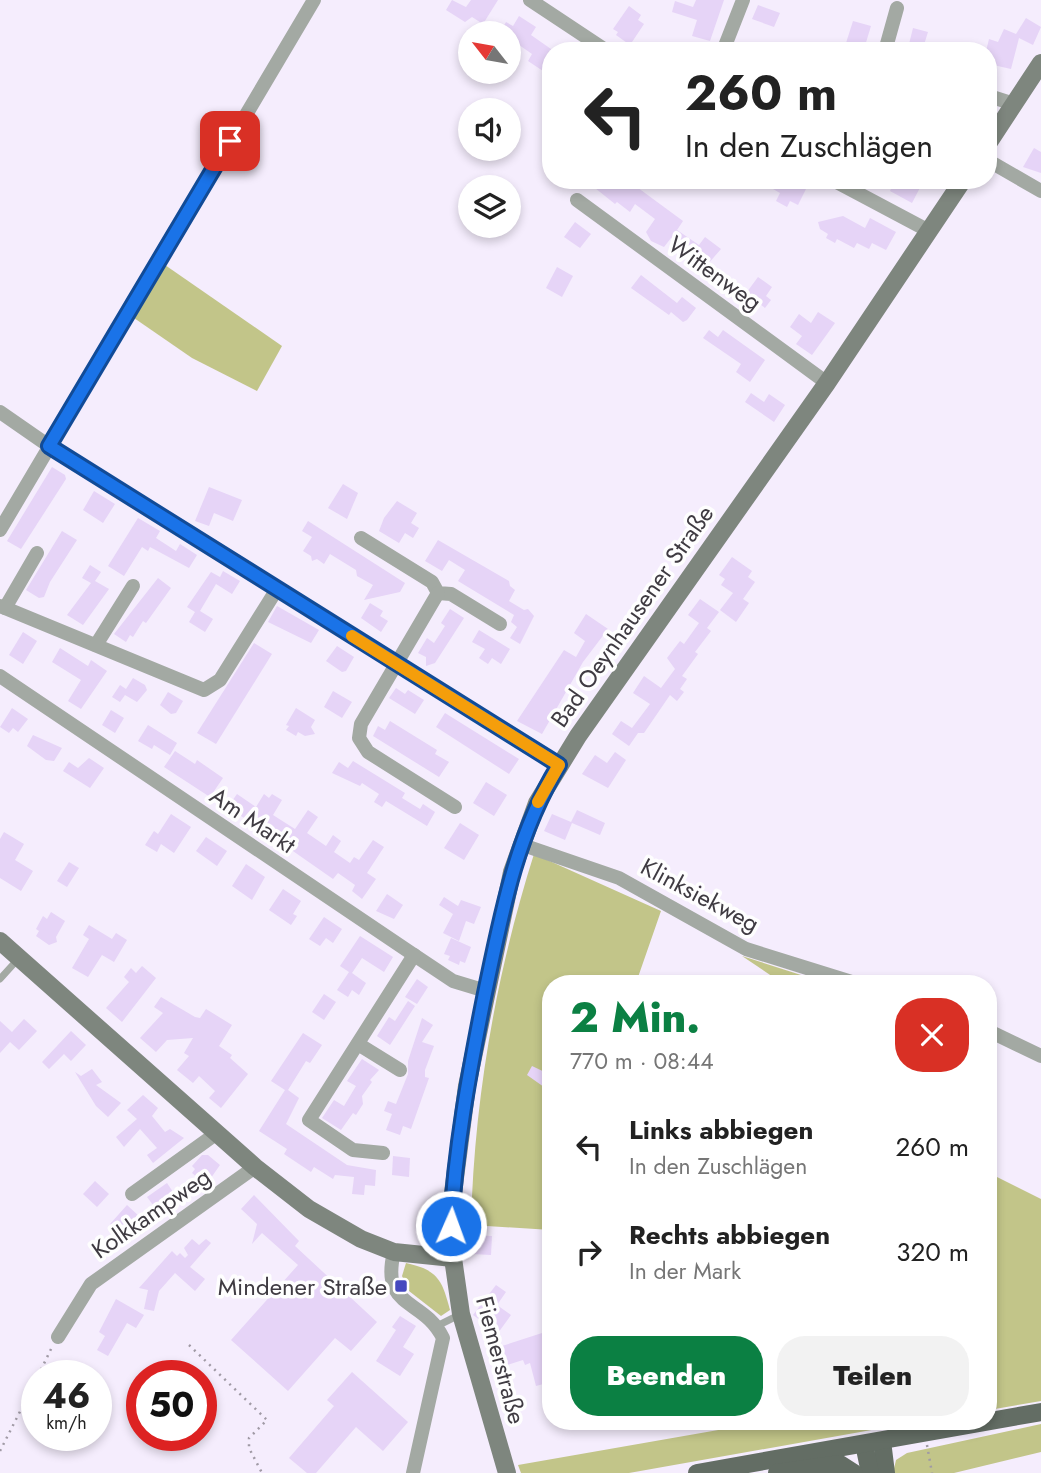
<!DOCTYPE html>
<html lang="de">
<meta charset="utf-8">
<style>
body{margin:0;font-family:Jost,sans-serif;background:#f2f2f2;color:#222;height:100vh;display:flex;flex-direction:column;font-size:26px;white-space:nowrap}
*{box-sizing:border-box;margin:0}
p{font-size:23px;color:#767676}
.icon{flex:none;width:38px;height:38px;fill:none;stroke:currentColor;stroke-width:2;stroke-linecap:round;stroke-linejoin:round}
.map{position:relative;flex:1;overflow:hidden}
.sheet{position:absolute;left:542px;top:975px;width:455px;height:455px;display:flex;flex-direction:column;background:#fff;border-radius:28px;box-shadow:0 4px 10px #0003}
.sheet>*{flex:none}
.banner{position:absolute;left:542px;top:42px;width:455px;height:147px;border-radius:28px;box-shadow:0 4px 10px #0003;background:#fff;color:#222;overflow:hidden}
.needle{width:46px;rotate:301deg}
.tools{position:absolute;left:458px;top:21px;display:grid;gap:14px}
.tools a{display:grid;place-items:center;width:63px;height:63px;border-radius:50%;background:#fff;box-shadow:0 4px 10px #0003;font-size:35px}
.speed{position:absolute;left:21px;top:1360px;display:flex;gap:14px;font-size:35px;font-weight:700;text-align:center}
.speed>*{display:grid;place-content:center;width:91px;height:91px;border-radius:50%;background:#fff;box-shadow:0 4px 10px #0003;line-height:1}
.speed small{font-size:18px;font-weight:400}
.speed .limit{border:10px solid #d22;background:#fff;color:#111}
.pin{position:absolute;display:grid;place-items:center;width:60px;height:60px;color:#fff;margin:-30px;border-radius:14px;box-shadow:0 4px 10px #0006}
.me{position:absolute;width:77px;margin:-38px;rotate:2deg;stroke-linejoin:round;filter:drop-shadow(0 0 5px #0008)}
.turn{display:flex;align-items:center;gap:24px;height:147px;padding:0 28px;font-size:32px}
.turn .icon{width:91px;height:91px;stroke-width:2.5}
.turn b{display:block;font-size:49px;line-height:60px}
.round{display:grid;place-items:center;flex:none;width:74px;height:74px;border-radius:28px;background:#f2f2f2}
.head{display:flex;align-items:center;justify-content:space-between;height:119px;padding:0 28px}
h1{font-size:42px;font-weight:800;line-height:52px;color:#0b8043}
.primary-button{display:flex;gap:14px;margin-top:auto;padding:14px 28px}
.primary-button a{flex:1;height:80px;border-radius:28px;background:#0b8043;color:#fff;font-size:28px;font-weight:800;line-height:80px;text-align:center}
.primary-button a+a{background:#f2f2f2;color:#222}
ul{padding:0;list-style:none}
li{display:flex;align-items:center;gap:21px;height:105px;padding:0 28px}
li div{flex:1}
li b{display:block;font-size:26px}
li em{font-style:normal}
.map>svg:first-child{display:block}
.green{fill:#c2c589}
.building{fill:#e6d4f7}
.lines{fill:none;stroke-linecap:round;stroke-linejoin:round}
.path{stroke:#a09aa5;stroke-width:2.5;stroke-dasharray:2 5;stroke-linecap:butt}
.lane{stroke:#a3a9a3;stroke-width:7}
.street{stroke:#a3a9a3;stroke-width:14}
.secondary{stroke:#7e867e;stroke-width:18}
.primary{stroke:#636d64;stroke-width:18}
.route-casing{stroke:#114b97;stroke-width:18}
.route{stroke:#1a73e8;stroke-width:12}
.slow{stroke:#f59e0b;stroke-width:12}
.poi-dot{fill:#4649bf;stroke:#fefefe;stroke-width:2.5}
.labels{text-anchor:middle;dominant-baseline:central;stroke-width:7;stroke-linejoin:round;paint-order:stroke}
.street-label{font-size:24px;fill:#3f3b42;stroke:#fefefe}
.poi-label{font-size:24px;fill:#3f3b42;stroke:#fefefe;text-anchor:end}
</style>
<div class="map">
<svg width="1041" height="1473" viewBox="0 0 1041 1473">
<rect width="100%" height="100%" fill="#f5edfd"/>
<!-- green -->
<g class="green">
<path d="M165 265 282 346 257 391 192 358 134 318Z"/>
<path d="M534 854 661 911 636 983 551 984V1230L471 1225C474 1100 496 974 534 854Z"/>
<path d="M742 956 826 983H782Z"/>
<path d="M989 1173 1041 1199V1401L989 1410Z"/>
<path d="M406 1263C438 1270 442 1280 450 1310L441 1316 409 1291 402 1276Z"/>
<path d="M769 1421H922L629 1473H521L518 1465Z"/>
<path d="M1041 1424V1452L954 1473H893L896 1460 907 1453Z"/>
</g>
<!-- building -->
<g class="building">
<path d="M452 0 466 7 471 0H498L483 24 472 17 465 22 446 10Z"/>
<path d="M696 0H724L710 41 692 36 697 20 672 12 675 1 693 7Z"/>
<path d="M758 5 780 13 774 27 752 19Z"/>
<path d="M629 6 641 15 638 20 644 24 630 45 616 35 618 32 613 29Z"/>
<path d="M519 16 536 27 531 35 551 49V59L543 71 528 61 532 54 509 38V33L501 31 506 22 513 26Z"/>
<path d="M1026 18 1041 27 1033 45 1019 38 1011 69 989 64V51H986L989 39 998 42 1004 29 1016 34Z"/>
<path d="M853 21 871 26 864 49 846 43Z"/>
<path d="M913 28 928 32 923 48 909 44Z"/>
<path d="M1034 148 1041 152V173L1023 167Z"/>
<path d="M585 180 630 182 683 221 677 230 699 245 705 237 721 249 701 272 687 262 693 254 671 238 664 247 651 241 646 232 655 219 635 204 630 212 617 202 615 204Z"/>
<path d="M757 180H789L806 189 798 205 790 201 787 207 776 201 780 193Z"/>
<path d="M895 180H924L912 203 890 191Z"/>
<path d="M843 216 865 228 870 218 896 232 886 250 872 243 869 249 857 243 854 248 837 239 835 243 826 238 828 234 820 229 818 222Z"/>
<path d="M575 222 591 234 580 248 564 237Z"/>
<path d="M557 267 573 276 562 297 546 288Z"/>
<path d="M641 275 677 303 682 297 696 308 687 320 683 322 671 312 669 315 631 288Z"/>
<path d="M758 277 772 287 766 296 771 300 765 308 760 304 755 311 741 300Z"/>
<path d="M818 312 835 323 812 355 796 344 802 336 790 327 799 314 811 323Z"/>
<path d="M709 330 718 337 723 330 765 360 750 382 736 372 741 364 703 338Z"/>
<path d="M751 393 764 402 769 394 785 405 774 422 745 402Z"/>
<path d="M52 467 65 475 66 479 21 549 7 541Z"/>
<path d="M343 484 358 493 347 519 328 508Z"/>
<path d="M209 487 242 500 233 521 214 513 209 526 195 521Z"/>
<path d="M94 491 115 504 103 523 83 510Z"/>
<path d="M397 501 417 513 411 523 419 528 413 538 405 533 399 543 379 531 384 518Z"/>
<path d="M138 518 160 531 156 538 176 551 180 544 197 555 189 568 150 547 148 551 142 547 124 576 108 566Z"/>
<path d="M308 521 405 583 400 592 364 600 373 585 357 576 356 570 330 554 324 564 317 559 312 561 311 556 303 551 312 537 302 531Z"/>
<path d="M62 531 77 540 50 582 44 597 39 598 26 590Z"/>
<path d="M438 540 509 581 510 586 515 590 509 601 524 610 528 609 534 616 520 644 510 638 517 627 511 622 514 615 458 581 465 570 449 560 442 571 425 561Z"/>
<path d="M732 557 752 571 748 577 755 582 743 599 749 603 736 622 720 610 733 593 721 585 725 579 719 575Z"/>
<path d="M90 565 101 572 95 581 109 589 83 625 67 615 91 583 82 578Z"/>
<path d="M223 571 240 581 232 594 216 584 200 611 213 619 205 632 189 622 195 612 187 607 211 572 220 577Z"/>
<path d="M158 578 171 588 146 623 143 621 133 637 130 635 126 642 114 634Z"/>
<path d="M700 599 719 612 707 628 711 631 695 652 698 654 682 676 687 679 680 689 684 692 677 701 670 695 644 733H638L629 746 612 734 621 721 632 728 650 704 633 693 644 676 661 688 675 669 667 658 680 641 684 644 699 623 688 615Z"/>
<path d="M370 603 383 611 380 616 388 621 381 632 361 618Z"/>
<path d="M277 606 319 630 311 643 268 622Z"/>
<path d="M450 609 464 618 435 663 426 666V657L418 653 427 638 434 643 445 626 441 623Z"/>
<path d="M586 614 608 629 583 662 542 734 517 721 564 650 576 657 585 641 574 633Z"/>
<path d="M479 630 510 649 501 664 492 658 488 664 479 658 485 649 472 642Z"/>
<path d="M23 632 37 641 23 664 9 655Z"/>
<path d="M254 643 272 654 216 744 197 733Z"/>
<path d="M337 646 354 657 346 671 342 672 326 661Z"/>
<path d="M60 648 88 666 91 660 107 671 81 709 68 701 81 680 52 662Z"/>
<path d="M133 678 145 685 147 690 137 702 125 695 120 702 112 697 120 685 126 689Z"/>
<path d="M396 688 405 694 408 690 424 700 415 714 389 698Z"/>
<path d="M333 691 352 702 342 718 324 707Z"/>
<path d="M168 692 183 701 176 713 171 714 160 705Z"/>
<path d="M12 708 28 719 18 732 13 728 9 733 0 727Z"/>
<path d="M296 708 315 720 311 727 315 734 305 736 298 732 296 736 286 730 289 726 286 725Z"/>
<path d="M111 710 124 718 115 733 102 725Z"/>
<path d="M445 713 519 759 509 774 436 727Z"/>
<path d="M390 721 437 750 435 754 449 762 439 777 373 736 378 726 385 730Z"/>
<path d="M148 725 177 743 170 755 154 745 152 749 138 741Z"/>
<path d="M33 735 62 748 54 761 46 760 27 746Z"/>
<path d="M175 751 195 764 197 760 223 778 210 797 164 767Z"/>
<path d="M615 752 626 760 608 788 582 774 595 755 607 763Z"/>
<path d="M89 758 104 768 90 788 63 771 69 762 78 768Z"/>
<path d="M353 761 405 793 402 798 420 809 423 804 435 812 427 826 386 801 382 807 374 802 379 794 362 783 360 786 332 773 339 762 348 768Z"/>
<path d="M486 782 507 795 494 816 473 803Z"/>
<path d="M237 794 256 807 264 794 269 798 272 794 282 800 273 815 295 829 308 810 318 817 307 833 326 846 333 835 341 841 334 852 350 863 354 857 359 860 373 840 384 847 367 873 376 879 362 899 352 891 355 885 338 873 333 879 280 842 278 845 269 839 272 834 227 808Z"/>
<path d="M577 810 605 823 600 835 572 823 565 840 544 831 552 814 571 822Z"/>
<path d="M171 814 191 827 174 853 161 844 157 852 145 845 154 831 158 834Z"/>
<path d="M460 823 479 835 464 860 444 848Z"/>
<path d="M4 832 24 844 15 860 33 871 21 891 0 878V839Z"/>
<path d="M206 837 227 851 217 866 196 851Z"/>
<path d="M69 862 79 868 67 887 57 881Z"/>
<path d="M246 864 265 877 252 900 232 886Z"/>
<path d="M283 889 301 901 293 914 297 916 291 925 269 910Z"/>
<path d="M387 894 403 905 394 919 376 911Z"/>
<path d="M444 897 458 906 461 900 481 907 474 924 466 921 459 941 443 933 453 914 439 905Z"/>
<path d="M51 912 65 921 56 937 57 942 49 945 36 936 39 931 36 929 43 916 47 919Z"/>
<path d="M324 917 342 929 333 943 326 938 320 946 309 939Z"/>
<path d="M89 925 112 939 116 933 127 940 114 962 102 955 88 977 72 968 89 939 83 935Z"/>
<path d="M360 936 393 957 384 972 362 958 352 973 366 983 359 995 352 990 348 997 337 990 349 972 340 966Z"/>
<path d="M451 938 471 947 465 963 460 961 459 965 448 960 450 956 444 954Z"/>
<path d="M142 966 156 978 122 1022 106 1008 129 982 124 977 131 968 136 973Z"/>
<path d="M417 979 428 987 417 1004 405 997Z"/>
<path d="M324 994 336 1002 324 1020 312 1012Z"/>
<path d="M161 997 195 1017 200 1018 206 1009 232 1025 219 1046 232 1055 230 1058 248 1074 221 1108 209 1098 215 1091 199 1076 193 1083 177 1070 189 1056 184 1053 193 1038 167 1040 156 1052 140 1038 163 1013 154 1007Z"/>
<path d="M408 1001 415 1006 390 1045 377 1036 389 1017 395 1021Z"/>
<path d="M422 1018 433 1025 422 1042 434 1046 425 1070V1077L429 1078 411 1129 403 1126 400 1135 386 1130 392 1114 384 1111 388 1101 396 1104 408 1074V1061Z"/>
<path d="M24 1019 37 1031 19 1050 10 1042 0 1053V1021L12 1032Z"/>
<path d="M71 1031 86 1045 71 1061 64 1054 49 1069 42 1062Z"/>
<path d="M303 1033 322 1045 310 1063 306 1061 288 1090 299 1098 286 1124 347 1165 376 1170 375 1186 365 1185 364 1195 352 1194 354 1177 335 1175 333 1179 314 1167 311 1172 284 1154 287 1149 259 1131 285 1090 271 1081Z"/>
<path d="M362 1059 379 1070 370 1080 372 1082 362 1096 363 1104 356 1115 353 1113 341 1130 322 1118 334 1100 344 1106 356 1086 347 1081Z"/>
<path d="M532 1066 551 1075V1092L527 1075Z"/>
<path d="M92 1069 102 1082 96 1085 121 1103 108 1117 96 1106 75 1072 81 1076Z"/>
<path d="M143 1095 158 1108 152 1116 165 1132 170 1129 184 1138 153 1163 147 1155 157 1148 140 1129 124 1147 116 1137 137 1119 127 1110Z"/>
<path d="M202 1155H208L220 1165 206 1185 192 1173 195 1169 192 1166Z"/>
<path d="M393 1156 410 1158 409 1177 392 1175Z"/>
<path d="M95 1181 109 1194 97 1207 83 1194Z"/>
<path d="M167 1183 175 1195 156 1209 147 1197Z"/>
<path d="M254 1195 299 1241 295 1246 377 1322 351 1351 335 1338 288 1391 231 1340 298 1265 262 1233 252 1244 257 1224 241 1209Z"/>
<path d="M127 1205 140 1217 129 1229 123 1224 117 1231 110 1224Z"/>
<path d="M472 1235 492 1236 491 1255 471 1254Z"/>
<path d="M192 1239 199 1245 206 1239 211 1243 190 1267 205 1279 195 1291 175 1273 159 1291 154 1311 144 1309 148 1290 139 1288 172 1251 177 1256 180 1253 185 1258 188 1255 184 1248Z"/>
<path d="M496 1285 506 1292 497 1305 511 1315 498 1333 473 1315Z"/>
<path d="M116 1299 144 1315 136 1328 127 1323 108 1356 97 1350 105 1336 99 1332Z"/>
<path d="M400 1316 416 1326 403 1347 414 1354 400 1376 376 1361 396 1330 392 1327Z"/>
<path d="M542 1333 551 1368V1382L536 1386 530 1363 525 1365 523 1360 507 1365 502 1346Z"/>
<path d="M352 1372 408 1422 383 1451 356 1427 316 1473H307L289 1458 334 1406 327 1400Z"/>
</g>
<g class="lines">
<!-- path -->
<g class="path">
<path d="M189 1345 267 1420 249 1438V1448L262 1473"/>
<path d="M38 1376 52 1347"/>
<path d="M927 1445 932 1473"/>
<path d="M0 1451 37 1378"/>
</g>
<!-- lane -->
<g class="lane">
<path d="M0 979 19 958"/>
<path d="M437 1326 461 1314"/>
</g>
<!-- street -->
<g class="street">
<path d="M530 0 607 51"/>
<path d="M723 51 743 0"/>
<path d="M885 51 897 8"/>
<path d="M989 96 1014 104"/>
<path d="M989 161 1041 191"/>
<path d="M833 180 929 231"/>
<path d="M577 200 827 383"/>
<path d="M0 412 49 446 559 765"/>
<path d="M0 530 314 0"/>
<path d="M361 538 432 582 438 593 451 594 500 624"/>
<path d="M438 593 361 724 359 738 368 752 455 807"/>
<path d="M0 606 204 690 220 680 277 589"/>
<path d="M5 608 37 553"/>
<path d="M96 645 133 586"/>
<path d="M0 676 414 955 453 981 486 991"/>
<path d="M520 844 619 878 746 949 858 984"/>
<path d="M989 1031 1041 1056"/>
<path d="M358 1044 400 1070"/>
<path d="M383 1153 353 1150 309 1120 414 955"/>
<path d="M132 1194 217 1133"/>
<path d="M394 1252C380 1310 423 1297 443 1338L413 1473"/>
<path d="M58 1337 91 1284 255 1167"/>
</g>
<!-- secondary -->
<g class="secondary">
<path d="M989 142 1041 63"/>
<path d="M0 941 255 1167 309 1209 361 1239 394 1252 453 1258"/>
<path d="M507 1473 461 1314 453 1258V1193L467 1086 512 872 537 803 578 736 827 383 963 180"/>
</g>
<!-- primary -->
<g class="primary">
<path d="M882 1441 886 1473"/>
<path d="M864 1444 870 1473"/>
<path d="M697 1473 1041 1412"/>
<path d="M777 1473 840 1464 854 1473"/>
</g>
</g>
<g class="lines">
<defs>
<path id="route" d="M230 141 49 446 559 765C515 837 501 917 484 998 469 1074 455 1149 451 1226"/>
</defs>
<!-- route casing -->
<use href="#route" class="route-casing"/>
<!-- route -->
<use href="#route" class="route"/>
<!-- slow -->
<path class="slow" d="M352 636 559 765 538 802"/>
</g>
<!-- markers -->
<rect class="poi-dot" x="394" y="1279" width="14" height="14" rx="3.5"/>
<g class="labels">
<!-- street labels -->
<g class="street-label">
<text transform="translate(715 273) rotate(36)">Wittenweg</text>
<text transform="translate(632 616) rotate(-55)">Bad Oeynhausener Straße</text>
<text transform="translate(253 820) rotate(34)">Am Markt</text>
<text transform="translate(700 895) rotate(28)">Klinksiekweg</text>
<text transform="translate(151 1213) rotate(-35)">Kolkkampweg</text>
<text transform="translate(501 1360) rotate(75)">Fiemerstraße</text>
</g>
<!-- poi labels -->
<g class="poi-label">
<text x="387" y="1286">Mindener Straße</text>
</g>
</g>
</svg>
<div class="tools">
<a><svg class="needle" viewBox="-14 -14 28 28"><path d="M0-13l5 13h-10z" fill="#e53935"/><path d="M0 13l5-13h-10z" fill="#767676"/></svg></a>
<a><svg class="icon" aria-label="sound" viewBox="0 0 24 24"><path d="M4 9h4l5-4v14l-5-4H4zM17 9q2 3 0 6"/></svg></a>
<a><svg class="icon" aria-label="layers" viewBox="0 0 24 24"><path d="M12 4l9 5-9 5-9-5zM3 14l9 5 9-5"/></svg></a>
</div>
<div class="speed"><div>46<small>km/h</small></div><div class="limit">50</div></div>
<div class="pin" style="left:230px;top:141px;background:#d93025"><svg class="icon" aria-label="arrive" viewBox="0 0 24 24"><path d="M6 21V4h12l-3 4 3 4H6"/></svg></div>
<svg class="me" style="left:451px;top:1226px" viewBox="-20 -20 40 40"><circle r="17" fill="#1a73e8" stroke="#fff" stroke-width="3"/><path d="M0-11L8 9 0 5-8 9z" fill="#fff"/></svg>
<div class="banner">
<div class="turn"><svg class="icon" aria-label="left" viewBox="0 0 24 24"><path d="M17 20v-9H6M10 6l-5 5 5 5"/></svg><div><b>260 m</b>In den Zuschlägen</div></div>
</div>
<section class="sheet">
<div class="head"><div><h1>2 Min.</h1><p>770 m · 08:44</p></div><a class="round" style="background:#d93025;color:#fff"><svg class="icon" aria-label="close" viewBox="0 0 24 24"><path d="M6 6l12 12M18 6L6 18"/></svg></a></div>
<ul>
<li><svg class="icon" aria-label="left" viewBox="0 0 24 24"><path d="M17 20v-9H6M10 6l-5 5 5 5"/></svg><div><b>Links abbiegen</b><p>In den Zuschlägen</p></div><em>260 m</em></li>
<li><svg class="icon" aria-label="right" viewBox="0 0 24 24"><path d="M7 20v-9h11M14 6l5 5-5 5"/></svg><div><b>Rechts abbiegen</b><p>In der Mark</p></div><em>320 m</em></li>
</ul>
<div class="primary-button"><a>Beenden</a><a>Teilen</a></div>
</section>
</div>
